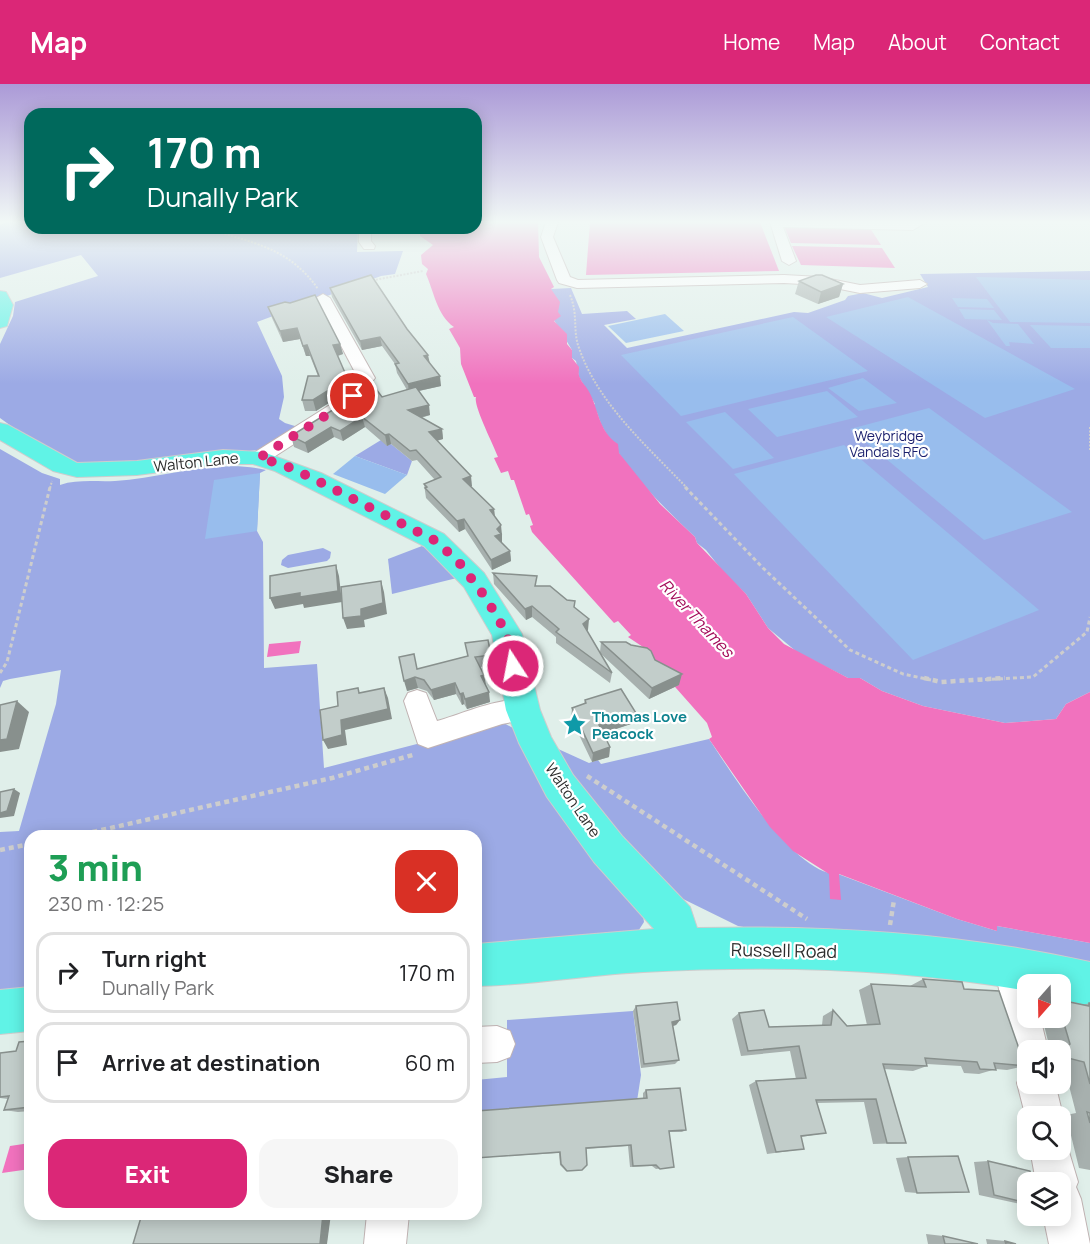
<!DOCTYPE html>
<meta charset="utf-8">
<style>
body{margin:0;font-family:Manrope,sans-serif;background:#f6f6f6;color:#202124;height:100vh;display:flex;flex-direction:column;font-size:22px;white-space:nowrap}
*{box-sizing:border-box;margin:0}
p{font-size:20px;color:#757577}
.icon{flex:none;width:33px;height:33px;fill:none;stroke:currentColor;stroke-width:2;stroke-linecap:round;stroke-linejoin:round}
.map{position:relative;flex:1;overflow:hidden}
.drawer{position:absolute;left:24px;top:746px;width:458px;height:390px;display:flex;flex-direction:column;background:#fff;border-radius:18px;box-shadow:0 3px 15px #0003}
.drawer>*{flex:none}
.banner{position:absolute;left:24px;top:24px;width:458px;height:126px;border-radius:18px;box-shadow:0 3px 15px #0003;background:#00695c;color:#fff;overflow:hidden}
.needle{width:39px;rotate:200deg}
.fabs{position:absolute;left:1017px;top:890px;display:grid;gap:12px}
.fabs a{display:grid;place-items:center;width:54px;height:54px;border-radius:12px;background:#fff;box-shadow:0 3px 15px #0003;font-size:30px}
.pin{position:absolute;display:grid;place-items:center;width:51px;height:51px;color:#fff;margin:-26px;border:3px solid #fff;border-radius:50%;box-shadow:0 2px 6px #0007}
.me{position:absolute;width:66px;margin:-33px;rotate:349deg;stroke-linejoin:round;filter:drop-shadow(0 0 4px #0008)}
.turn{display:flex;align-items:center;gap:21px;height:126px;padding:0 24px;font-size:27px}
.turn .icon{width:78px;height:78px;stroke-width:2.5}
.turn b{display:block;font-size:42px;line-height:51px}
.round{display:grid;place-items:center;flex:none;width:63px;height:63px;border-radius:18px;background:#f6f6f6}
.head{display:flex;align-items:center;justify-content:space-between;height:102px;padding:0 24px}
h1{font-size:36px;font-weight:800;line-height:45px;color:#1e9e55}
.action{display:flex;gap:12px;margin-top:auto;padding:12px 24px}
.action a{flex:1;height:69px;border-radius:18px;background:#db2777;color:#fff;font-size:24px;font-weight:800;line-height:69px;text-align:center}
.action a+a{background:#f6f6f6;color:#202124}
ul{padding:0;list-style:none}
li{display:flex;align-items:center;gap:18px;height:81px;margin:0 12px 9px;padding:0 12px;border:3px solid #e0e0e0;border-radius:18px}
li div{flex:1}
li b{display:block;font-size:22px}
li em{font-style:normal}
header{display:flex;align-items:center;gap:36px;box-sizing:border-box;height:84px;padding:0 30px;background:#db2777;color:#fff}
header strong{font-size:28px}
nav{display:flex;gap:33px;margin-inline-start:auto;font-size:21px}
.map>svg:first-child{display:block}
.green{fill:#9caae5}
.pitch{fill:#98bded}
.water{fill:#f172be}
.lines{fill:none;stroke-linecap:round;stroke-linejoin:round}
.minor-casing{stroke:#c0b3b3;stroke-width:2}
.major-casing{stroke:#cdcdcd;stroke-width:2}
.path-far2{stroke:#cdcdcd;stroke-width:2;stroke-dasharray:2 1.5;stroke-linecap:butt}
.path-far1{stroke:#cdcdcd;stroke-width:3;stroke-dasharray:4 3;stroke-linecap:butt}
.path{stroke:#cdcdcd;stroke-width:4.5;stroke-dasharray:5 4;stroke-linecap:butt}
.minor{fill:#fff;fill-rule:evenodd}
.major{fill:#60f3e6;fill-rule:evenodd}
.wall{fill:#a7b0ae}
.shaded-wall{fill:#88908d}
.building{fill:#c2cdca;stroke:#88908d;stroke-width:1.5}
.route{stroke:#db2777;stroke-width:10;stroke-dasharray:0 18}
.labels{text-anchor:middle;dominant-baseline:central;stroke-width:4.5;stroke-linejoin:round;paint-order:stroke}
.far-park-label{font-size:14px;fill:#1a1f6d;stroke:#fff}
.street-label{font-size:15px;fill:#2d2d2d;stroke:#fff}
.culture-label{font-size:15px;font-weight:bold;fill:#0d838f;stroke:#fff;text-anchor:start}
.water-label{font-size:16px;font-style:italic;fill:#a30b59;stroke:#fff}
.near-street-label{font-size:18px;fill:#2d2d2d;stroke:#fff}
</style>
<header>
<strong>Map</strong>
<nav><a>Home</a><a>Map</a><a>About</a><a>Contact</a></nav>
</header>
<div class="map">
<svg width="1090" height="1160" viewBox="0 0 1090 1160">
<rect width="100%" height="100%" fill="#e0efea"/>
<!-- green -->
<g class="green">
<path d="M6 138H30V144H358L357 168 403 167 395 190 381 192 257 238 282 292 284 313 279 335 285 339 298 343 259 366 135 380 84 381 53 372 0 334V260L13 232 15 218 98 192 81 171 0 194V141Z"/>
<path d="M1090 187V608L1066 620 1056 635 1005 639 923 622 882 607 860 594H848L797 568 768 544 746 510 725 490 706 466 697 459 695 453C660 420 625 385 602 342 599 335 598 329 593 321L595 320 579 293 576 277 572 274V266L554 236 558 228 551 205 571 204 582 230 627 227 636 235 604 241 627 264 794 228 808 229 845 216 848 212 863 209 882 214 928 203 920 190Z"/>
<path d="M381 356 387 361 391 360 412 377 407 391 355 372Z"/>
<path d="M0 365 42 389 60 395V401C78 395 96 398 115 397 164 394 218 374 266 386L260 389 257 447 263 458 264 584 317 580 324 684 502 638 522 649 641 820 644 838 635 852 476 867V752H30V909L0 912V748L19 747 56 620 61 586 10 595 3 597 0 604Z"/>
<path d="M422 462 436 470 461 493 392 510 388 475Z"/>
<path d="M323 464 331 468 330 474 327 477 288 484 281 481 282 476 288 471Z"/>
<path d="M709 655C731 688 795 792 838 790L957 835 997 847V842L1090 859V888L792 852 738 842 679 813 619 763 557 670 556 664 589 679 598 676 601 680Z"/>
<path d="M633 927 641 991 637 1017 476 1029V996L507 993V936Z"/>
</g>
<!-- pitch -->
<g class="pitch">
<path d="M976 193 1090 196V239L1010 238Z"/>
<path d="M908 213 1075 305 985 334 826 233Z"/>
<path d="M952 214 987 215 994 224 958 223Z"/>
<path d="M959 225 994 226 1002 236 965 235Z"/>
<path d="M665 230 684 247 626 259 608 242Z"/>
<path d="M793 233 868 287 681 332 621 271Z"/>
<path d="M987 236 993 239 1018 240 1034 260 1009 258 1010 262H1006Z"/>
<path d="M1030 241 1090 242V264H1051Z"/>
<path d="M863 294 897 319 859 327 828 304Z"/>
<path d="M827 307 858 333 777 353 748 325Z"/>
<path d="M929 324 1072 428 984 456 850 345Z"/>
<path d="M725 328 774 374 733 385 686 338Z"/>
<path d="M844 361 1039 526 913 576 734 390Z"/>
<path d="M355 372 407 391 385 410 333 390Z"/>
<path d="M260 389 257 447 205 455 214 396Z"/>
</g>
<!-- water -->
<g class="water">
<path d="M476 138H538L539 173 554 203 551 205 560 218 558 228 561 232 554 237 567 250V260L572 266V274L579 283C579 286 578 291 580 294 582 299 586 302 588 306 598 321 598 348 618 360L619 369 660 420 695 453 697 459 746 510 768 544 784 560 848 594H860L882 607 923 622 1005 639 1056 635 1066 620 1090 608V859L997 842V847L957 835 839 790 841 816 830 815 829 790 793 767 770 743 709 655 712 653 707 639 668 595 646 565 628 553 631 551 618 537 614 539 532 448 530 442 533 441 529 430 526 431 514 396H511L508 387 501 389 494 374 498 373C493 360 473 321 476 313H474L461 280 460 264 449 245 454 243C437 231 434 208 426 190L428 185 422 180 421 171 433 161 420 152V144H476Z"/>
<path d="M590 138H760L779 187 586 191Z"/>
<path d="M784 142 870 144 881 161 791 159Z"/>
<path d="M792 162 882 164 895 184 801 181Z"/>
<path d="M301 557 299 569 267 573 269 560Z"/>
<path d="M30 1059V1085L2 1089 10 1062Z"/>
</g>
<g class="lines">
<defs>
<g id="minor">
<path d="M546 138H558L553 153 570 193 578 196 784 191 820 193 860 201 920 196 927 200 920 204 860 209 820 201 784 199 577 204 559 199 557 196 541 153Z"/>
<path d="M770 138H926L913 146 783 143 796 177 789 181 782 177Z"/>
<path d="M359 144H371V157L375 162 374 165H364L359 158Z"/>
<path d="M323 210 330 214 375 294 353 322 266 378H252L249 374 252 370 341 314 358 294 316 214Z"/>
<path d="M417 606 426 609 437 637C463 630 507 609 533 618L536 626 533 634 502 640 428 664 418 660 404 617 408 609Z"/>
<path d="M1012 866 1024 871 1033 900H1028V933H1040L1048 966H1028V999H1055L1063 1032 1060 1037V1032H1028V1042L1017 999 1023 986 1027 984 1016 979 1010 966 995 883 1000 871Z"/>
<path d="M497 942 510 947 515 960 510 973 497 978 476 979V943Z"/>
<path d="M1060 1049 1064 1051 1078 1098 1076 1103 1081 1115 1090 1160H1049L1043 1131H1060V1098H1036L1030 1065H1060Z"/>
<path d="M367 1130H409L406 1160H364Z"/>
</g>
<g id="major">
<path d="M0 207 6 208 13 221 7 242 0 244Z"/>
<path d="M0 339 8 341 77 379 137 377 223 366 263 368 321 389 444 450 484 489 522 550 540 626 551 653 573 691 622 752 690 823 697 844C829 841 961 849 1090 878V922L1060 915V900H1028V907C902 884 769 881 643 888 587 891 531 901 476 902V860L654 845 594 778 547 713 519 659 506 626 492 551 464 503 424 462 275 387 253 380H223L137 391 77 393 53 387 0 356Z"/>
<path d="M30 903V947L0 950V906Z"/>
</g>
</defs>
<!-- minor casing -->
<use href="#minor" class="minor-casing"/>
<!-- major casing -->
<use href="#major" class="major-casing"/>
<!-- path-far2 -->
<g class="path-far2">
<path d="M204 144C250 158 289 163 318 205"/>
<path d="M369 197 423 187"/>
<path d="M570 211C578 230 573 244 578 261 597 319 646 361 687 404"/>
<path d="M1090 343V366"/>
<path d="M50 404 52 397"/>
</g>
<!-- path-far1 -->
<g class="path-far1">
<path d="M685 403 763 484 850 566 903 590 931 596"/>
<path d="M0 589 7 578 50 403"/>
<path d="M978 596 1033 593 1087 548 1090 533"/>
</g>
<!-- path -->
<g class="path">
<path d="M924 594 941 598 1005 594"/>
<path d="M587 692 807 835"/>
<path d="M75 752 332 694 416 670"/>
<path d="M0 766 30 760"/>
<path d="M890 841 894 816"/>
</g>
<!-- minor -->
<use href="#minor" class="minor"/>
<!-- major -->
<use href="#major" class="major"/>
</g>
<!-- wall -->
<g class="wall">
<path d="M799 197 843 200 839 213 818 220 795 210Z"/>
<path d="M330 204 430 279 441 302 419 307 430 331 421 334 442 345 443 355 437 357 472 402 471 403 494 425 495 433 502 451 501 458 510 467 511 477 492 486 465 445 459 448 426 414 424 400 435 396 417 376 412 377 391 360 387 362 365 343 343 357 334 353 308 369 294 363 291 352 382 313 407 306 397 289 395 280 382 262 362 266 332 213Z"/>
<path d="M268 223 340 260 343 270 338 272 349 302 340 312 316 327H305L302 316 318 292 310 272H306L300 255 283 258 272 234Z"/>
<path d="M493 489 537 502 575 524 588 546 587 547 600 568 601 558 655 576 679 601 649 615 600 569 612 589 610 599 556 559V553L532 533 526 536 494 500Z"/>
<path d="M491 571 492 581 480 583 490 618 467 625 464 620 462 621 456 610 434 616 427 607 418 604 407 607 418 585 467 572Z"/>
<path d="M585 616 634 639 603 649 610 663 609 673 592 678 571 634 572 624 584 620Z"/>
<path d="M923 895 964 905 1025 982 1007 986 996 985 979 990 964 989 961 982 927 980V982L913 987 884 985 906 1059 873 1060 864 1018 817 1019 826 1049 801 1053 804 1065 767 1070 749 1001 756 997 796 995 790 967 741 972 732 935 739 929 769 943 822 941 823 932 833 926 847 942 867 941 859 906 871 900 910 902Z"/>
<path d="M1060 916 1082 921 1090 919V1086L1079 1084 1066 1031 1076 1029 1064 982H1060V966H1047L1050 965 1042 933H1060Z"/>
<path d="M636 922 680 936 676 941 673 942 679 976 675 980 641 984 633 927Z"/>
<path d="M30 957V1027L18 1028 4 1026 8 1015 0 1014V969L16 967Z"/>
<path d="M646 1006 686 1046 682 1048H669L674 1083 656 1085 652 1082 630 1083 628 1062 586 1065 582 1086 566 1087 560 1081 559 1069 476 1074V1027L643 1015V1009Z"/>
<path d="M908 1073 917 1109 905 1108 896 1074Z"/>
<path d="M988 1077 1028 1098V1121L1020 1120 979 1111 974 1078Z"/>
<path d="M926 1150 943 1152 978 1160H928Z"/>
<path d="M986 1155 1005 1157 1016 1160H987Z"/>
</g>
<!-- shaded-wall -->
<g class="shaded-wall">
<path d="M843 200 839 213 818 220 821 208Z"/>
<path d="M297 244 300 255 283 258 280 247Z"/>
<path d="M380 253 382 262 362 266 360 257Z"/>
<path d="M340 260 343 270 336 272 333 261Z"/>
<path d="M307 261 310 272H306L303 262Z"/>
<path d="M428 271 430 280 424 272Z"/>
<path d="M346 291 349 302 340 312 316 327 313 316Z"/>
<path d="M440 292 441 302 409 309 408 300Z"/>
<path d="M429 321 430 331 410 336 408 326Z"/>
<path d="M362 333 365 343 343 357 340 347Z"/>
<path d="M331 343 334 353 308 369 305 359Z"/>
<path d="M442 345 443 355 431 358 429 348Z"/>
<path d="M389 350 391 360 387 362 385 351Z"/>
<path d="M471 392 472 402 464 405 463 395Z"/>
<path d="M494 425 495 435 490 426Z"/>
<path d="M464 435 465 445 459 448 457 437Z"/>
<path d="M501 441 502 451V461L495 452 497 445Z"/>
<path d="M510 467 511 477 492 486 491 476Z"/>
<path d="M336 481 339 492 342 518 304 524 303 520 275 525 270 514Z"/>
<path d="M381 497 384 508 387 530 364 536 365 543 347 545 343 534 361 525Z"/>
<path d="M532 522V533L526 536 525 525Z"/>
<path d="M589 535 588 546 582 551 583 540Z"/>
<path d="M682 590 679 601 649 615 652 604Z"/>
<path d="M484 591 486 601 481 592Z"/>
<path d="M415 593 418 604 407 607 404 597Z"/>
<path d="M455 599 456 610 434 616 431 606Z"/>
<path d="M384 604 388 614 392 635 345 646 347 661 328 665 323 656 341 636Z"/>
<path d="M489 608 490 618 467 625 465 615Z"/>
<path d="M463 609 464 620 462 621 460 610Z"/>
<path d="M17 617 29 628 19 665 0 668V656Z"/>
<path d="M636 629 634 639 598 651 599 641Z"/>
<path d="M610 663 609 673 592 678 593 669Z"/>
<path d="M14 705 20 709 14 732 0 734V729Z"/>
<path d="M680 936 676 941 669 943 672 938Z"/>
<path d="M323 1130H331L327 1160H320Z"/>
</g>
<!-- building -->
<g class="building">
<path d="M371 191 407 245 428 271 424 272 440 292 408 300 395 280 399 279 380 253 360 257 330 204Z"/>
<path d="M816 191H822L843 200 821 208 799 197Z"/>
<path d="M315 211 340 260 333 261 346 291 337 301 313 316H302L308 292H319L307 261 303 262 297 244 280 247 268 223 285 218 290 219Z"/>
<path d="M373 301 382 313 416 303 429 321 408 326 442 345 429 348 471 392 463 395 494 425 490 426 501 441 497 445 501 450 495 452 510 467 491 476 464 435 457 437 425 404 427 403 424 400 441 393 416 366 410 367 389 350 385 351 362 333 340 347 331 343 305 359 291 352 352 314 359 305Z"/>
<path d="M336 481 338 507 300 513V509L270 514V492Z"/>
<path d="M493 489 537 492 535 502H550L567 516 575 517 574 523 589 535 583 540 612 589 556 548 559 545 532 522 525 525Z"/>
<path d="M381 497 383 519 361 525V532L343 534 341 503Z"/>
<path d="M488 556 491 571 475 573 484 591 481 592 489 608 465 615 463 609 460 610 455 599 431 606 424 596 415 593 404 597 399 573 414 570 417 585 468 572 465 559Z"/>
<path d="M601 558H626L631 561 647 564 651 567 655 576 682 590 652 604Z"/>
<path d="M358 604 359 609 384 604 388 625 341 636 342 651 323 656 320 626 338 622 337 608Z"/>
<path d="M621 605 636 629 599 641 610 663 593 669 572 624 586 619 585 616Z"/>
<path d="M17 617 7 655 0 656V621Z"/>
<path d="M14 705 7 727 0 729V708Z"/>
<path d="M923 895 962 898 964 905 999 907 1025 982 994 979 996 986 980 985 977 978 925 974 927 982 883 980 906 1059H887L876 1015 816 1016 826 1049 801 1052 804 1065 776 1068 756 997 806 994 799 962 748 967 739 929 764 926 769 943 831 941 833 926 847 942 880 940 871 900 926 903Z"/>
<path d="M1060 916 1089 922V919H1090V1000L1084 978 1060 972V966H1058L1057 963H1067L1070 960 1060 926Z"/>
<path d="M677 918 680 936 672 938 679 976 644 980 636 922Z"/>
<path d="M30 957V1023L4 1026 9 1012 0 1013V969L16 967 19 958Z"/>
<path d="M680 1004 686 1046 669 1047 674 1083 660 1085 656 1081 633 1082 631 1061 586 1064 587 1081 582 1086 567 1087 561 1080 560 1068 476 1074V1027L647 1014 646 1006Z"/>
<path d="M1087 1028 1090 1029V1039Z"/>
<path d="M958 1072 969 1108 917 1109 908 1073Z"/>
<path d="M988 1077 1030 1087 1032 1098H1028V1119L994 1111Z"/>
<path d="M142 1130H323L320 1160H133Z"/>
<path d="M943 1152 978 1160H945Z"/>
<path d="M1005 1157 1016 1160H1006Z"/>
</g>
<!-- sky -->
<linearGradient id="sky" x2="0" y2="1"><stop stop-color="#ab9ad7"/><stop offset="0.46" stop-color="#f1f8f6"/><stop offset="1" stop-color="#f1f8f6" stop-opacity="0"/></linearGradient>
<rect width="1090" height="300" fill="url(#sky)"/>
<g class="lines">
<!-- route -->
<path class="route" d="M353 312 347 318 259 374 284 381 312 394 434 456 458 477 486 514 507 550 513 582"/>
</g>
<!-- icons -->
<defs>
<symbol id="sight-bare" viewBox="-9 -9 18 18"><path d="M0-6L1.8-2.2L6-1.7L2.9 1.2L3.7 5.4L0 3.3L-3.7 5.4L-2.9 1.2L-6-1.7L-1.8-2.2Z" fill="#0f9aa8" stroke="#fff" stroke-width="2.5" paint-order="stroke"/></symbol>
</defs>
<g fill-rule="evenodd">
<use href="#sight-bare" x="558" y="624" width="33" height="33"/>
</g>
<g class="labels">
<!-- far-park labels -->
<g class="far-park-label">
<text x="889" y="351">Weybridge<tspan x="889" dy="16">Vandals RFC</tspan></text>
</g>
<!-- street labels -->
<g class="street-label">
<text transform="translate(196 378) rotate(-6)">Walton Lane</text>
<text transform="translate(573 716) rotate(56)">Walton Lane</text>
</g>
<!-- culture labels -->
<g class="culture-label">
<text x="592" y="632">Thomas Love<tspan x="592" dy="17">Peacock</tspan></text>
</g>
<!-- water labels -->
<g class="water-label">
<text transform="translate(697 534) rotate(47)">River Thames</text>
</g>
<!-- near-street labels -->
<g class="near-street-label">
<text transform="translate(784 866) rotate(1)">Russell Road</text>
</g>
</g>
</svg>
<div class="fabs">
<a><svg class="needle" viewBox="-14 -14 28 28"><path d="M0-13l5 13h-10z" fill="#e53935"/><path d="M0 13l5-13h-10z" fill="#757577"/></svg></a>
<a><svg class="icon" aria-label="sound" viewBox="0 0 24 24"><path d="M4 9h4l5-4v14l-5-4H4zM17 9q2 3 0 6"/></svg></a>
<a><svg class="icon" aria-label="search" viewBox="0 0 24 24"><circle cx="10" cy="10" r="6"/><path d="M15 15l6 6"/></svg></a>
<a><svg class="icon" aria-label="layers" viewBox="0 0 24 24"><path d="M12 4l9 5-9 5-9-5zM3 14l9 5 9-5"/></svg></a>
</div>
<div class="pin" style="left:353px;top:312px;background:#d93025"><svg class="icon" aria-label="arrive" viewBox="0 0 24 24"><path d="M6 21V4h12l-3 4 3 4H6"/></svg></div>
<svg class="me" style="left:513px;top:582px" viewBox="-20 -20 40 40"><circle r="17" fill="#db2777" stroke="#fff" stroke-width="3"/><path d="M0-11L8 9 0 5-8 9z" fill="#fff"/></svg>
<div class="banner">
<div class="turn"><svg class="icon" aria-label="right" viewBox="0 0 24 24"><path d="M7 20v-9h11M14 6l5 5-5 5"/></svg><div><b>170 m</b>Dunally Park</div></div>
</div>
<section class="drawer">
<div class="head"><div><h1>3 min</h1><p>230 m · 12:25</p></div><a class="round" style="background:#d93025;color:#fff"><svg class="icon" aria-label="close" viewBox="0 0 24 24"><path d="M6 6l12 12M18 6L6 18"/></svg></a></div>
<ul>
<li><svg class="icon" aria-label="right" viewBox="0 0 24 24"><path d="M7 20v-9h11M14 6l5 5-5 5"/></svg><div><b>Turn right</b><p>Dunally Park</p></div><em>170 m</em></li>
<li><svg class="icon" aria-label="arrive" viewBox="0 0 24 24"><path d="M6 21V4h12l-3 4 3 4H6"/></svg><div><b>Arrive at destination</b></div><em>60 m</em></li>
</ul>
<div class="action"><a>Exit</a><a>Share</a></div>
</section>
</div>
